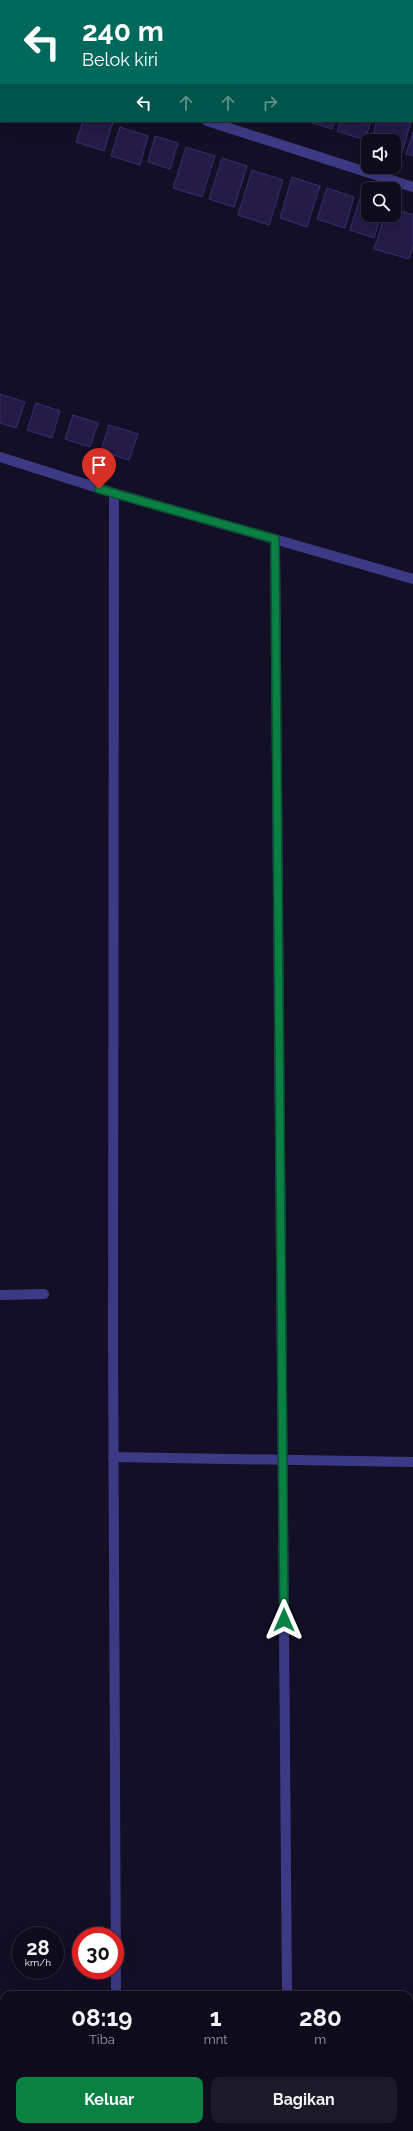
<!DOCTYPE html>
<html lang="id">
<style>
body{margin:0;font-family:Raleway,sans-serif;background:#1c1929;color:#f1f3f6;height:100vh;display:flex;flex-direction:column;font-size:15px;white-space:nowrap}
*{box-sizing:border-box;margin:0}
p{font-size:13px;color:#9b9ba3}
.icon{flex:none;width:22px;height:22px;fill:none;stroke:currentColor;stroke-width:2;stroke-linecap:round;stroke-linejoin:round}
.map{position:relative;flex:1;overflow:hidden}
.side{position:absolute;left:0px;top:1991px;width:413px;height:140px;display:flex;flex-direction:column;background:#0e0b1c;border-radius:12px 12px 0 0;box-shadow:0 4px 16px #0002,0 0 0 1px #2e2b3b}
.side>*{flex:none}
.hud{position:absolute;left:0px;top:0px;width:413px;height:122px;box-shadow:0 4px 16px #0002,0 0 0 1px #2e2b3b;background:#00695c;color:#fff;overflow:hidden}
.fabs{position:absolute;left:361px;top:134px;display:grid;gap:8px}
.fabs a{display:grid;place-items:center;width:40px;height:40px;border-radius:8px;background:#0e0b1c;box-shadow:0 4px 16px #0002,0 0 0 1px #2e2b3b;font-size:20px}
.speed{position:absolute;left:12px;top:1927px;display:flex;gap:8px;font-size:20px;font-weight:700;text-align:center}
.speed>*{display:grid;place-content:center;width:52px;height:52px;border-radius:50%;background:#0e0b1c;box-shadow:0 4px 16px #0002,0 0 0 1px #2e2b3b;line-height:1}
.speed small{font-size:10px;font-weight:400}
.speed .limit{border:6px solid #d22;background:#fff;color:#111}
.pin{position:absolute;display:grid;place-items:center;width:34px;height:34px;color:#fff;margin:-41px -17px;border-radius:50% 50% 50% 0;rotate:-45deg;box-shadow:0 0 4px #0007}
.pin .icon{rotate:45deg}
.me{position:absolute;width:44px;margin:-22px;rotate:0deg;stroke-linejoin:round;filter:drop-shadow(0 0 3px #0008)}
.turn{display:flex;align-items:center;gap:14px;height:84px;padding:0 16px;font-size:18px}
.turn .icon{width:52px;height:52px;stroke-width:2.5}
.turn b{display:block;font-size:28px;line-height:34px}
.lanes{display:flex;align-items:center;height:38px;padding:0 16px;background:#0003;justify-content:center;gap:20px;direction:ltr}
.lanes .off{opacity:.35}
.eta{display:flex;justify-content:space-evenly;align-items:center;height:68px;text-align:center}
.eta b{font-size:24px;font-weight:700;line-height:28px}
.cta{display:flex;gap:8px;margin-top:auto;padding:8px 16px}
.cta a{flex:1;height:46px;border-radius:8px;background:#0b8043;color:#fff;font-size:16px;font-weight:700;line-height:46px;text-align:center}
.cta a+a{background:#1c1929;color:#f1f3f6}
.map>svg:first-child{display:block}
.building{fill:#241b47;stroke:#3b2d73}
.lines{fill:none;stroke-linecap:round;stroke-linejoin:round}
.street{stroke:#3d3a85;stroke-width:10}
.route-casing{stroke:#07532c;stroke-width:10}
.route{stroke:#0b8043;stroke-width:7}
</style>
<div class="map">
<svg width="413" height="2131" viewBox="0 0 413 2131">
<rect width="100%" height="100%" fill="#130f26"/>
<!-- building -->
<g class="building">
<path d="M83 121 113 122 104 151 76 142Z"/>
<path d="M306 121H335L332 129Z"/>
<path d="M341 121H371L365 140 337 131Z"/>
<path d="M377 121H411L402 153 394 151V141H371Z"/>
<path d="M120 127 148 136 140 165 111 156Z"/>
<path d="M413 132V156L406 154Z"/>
<path d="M155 136 178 143 170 169 148 162Z"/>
<path d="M186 147 215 156 202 197 173 188Z"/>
<path d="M222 158 247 166 234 207 209 199Z"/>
<path d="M252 170 283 180 269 225 238 215Z"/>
<path d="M292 177 320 186 307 227 280 218Z"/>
<path d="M327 188 354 197 345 228 317 219Z"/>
<path d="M360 198 368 201V215H381L374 238 350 230Z"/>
<path d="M394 208 413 215V246L409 259 374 249 385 215H394Z"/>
<path d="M0 394 25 402 16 428 0 423Z"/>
<path d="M36 403 60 411 52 438 27 430Z"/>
<path d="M73 415 98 423 90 447 65 439Z"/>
<path d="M109 425 138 434 129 460 101 451Z"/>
</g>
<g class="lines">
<!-- street -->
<g class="street">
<path d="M0 59 1 60"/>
<path d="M207 121 413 187"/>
<path d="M0 457 114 493 413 579"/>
<path d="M114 493 113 1341 116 1995"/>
<path d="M275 539 287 1995"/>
<path d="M0 1295 44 1294"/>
<path d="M113 1457 413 1462"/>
<path d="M117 2127V2131"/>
<path d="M286 2131V2127"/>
</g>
</g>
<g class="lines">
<defs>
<path id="route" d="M99 489 275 539 284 1620"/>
</defs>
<!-- route casing -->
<use href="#route" class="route-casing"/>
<!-- route -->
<use href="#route" class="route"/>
</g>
</svg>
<div class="fabs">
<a><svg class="icon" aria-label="sound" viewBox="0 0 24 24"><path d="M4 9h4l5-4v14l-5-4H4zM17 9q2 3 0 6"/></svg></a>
<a><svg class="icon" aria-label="search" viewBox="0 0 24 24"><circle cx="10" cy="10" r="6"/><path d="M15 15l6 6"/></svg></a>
</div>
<div class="speed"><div>28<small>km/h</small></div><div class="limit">30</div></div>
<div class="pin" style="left:99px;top:489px;background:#d93025"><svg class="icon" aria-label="arrive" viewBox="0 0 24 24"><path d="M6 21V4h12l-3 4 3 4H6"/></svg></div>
<svg class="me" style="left:284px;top:1620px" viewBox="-20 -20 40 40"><path d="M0-17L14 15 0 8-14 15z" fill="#0b8043" stroke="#fff" stroke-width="4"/></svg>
<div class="hud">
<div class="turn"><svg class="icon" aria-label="left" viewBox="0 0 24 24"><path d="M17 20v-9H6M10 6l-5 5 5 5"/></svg><div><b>240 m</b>Belok kiri</div></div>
<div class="lanes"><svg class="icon" aria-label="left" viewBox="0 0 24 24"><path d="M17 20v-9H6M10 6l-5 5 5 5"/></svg><svg class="icon off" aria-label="ahead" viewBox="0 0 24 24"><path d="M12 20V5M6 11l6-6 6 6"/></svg><svg class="icon off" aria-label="ahead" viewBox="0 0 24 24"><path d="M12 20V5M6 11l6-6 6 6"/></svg><svg class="icon off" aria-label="right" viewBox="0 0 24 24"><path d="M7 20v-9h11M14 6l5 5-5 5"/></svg></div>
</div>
<section class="side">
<div class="eta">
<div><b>08:19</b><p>Tiba</p></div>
<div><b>1</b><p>mnt</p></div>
<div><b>280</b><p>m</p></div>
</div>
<div class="cta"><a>Keluar</a><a>Bagikan</a></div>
</section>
</div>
